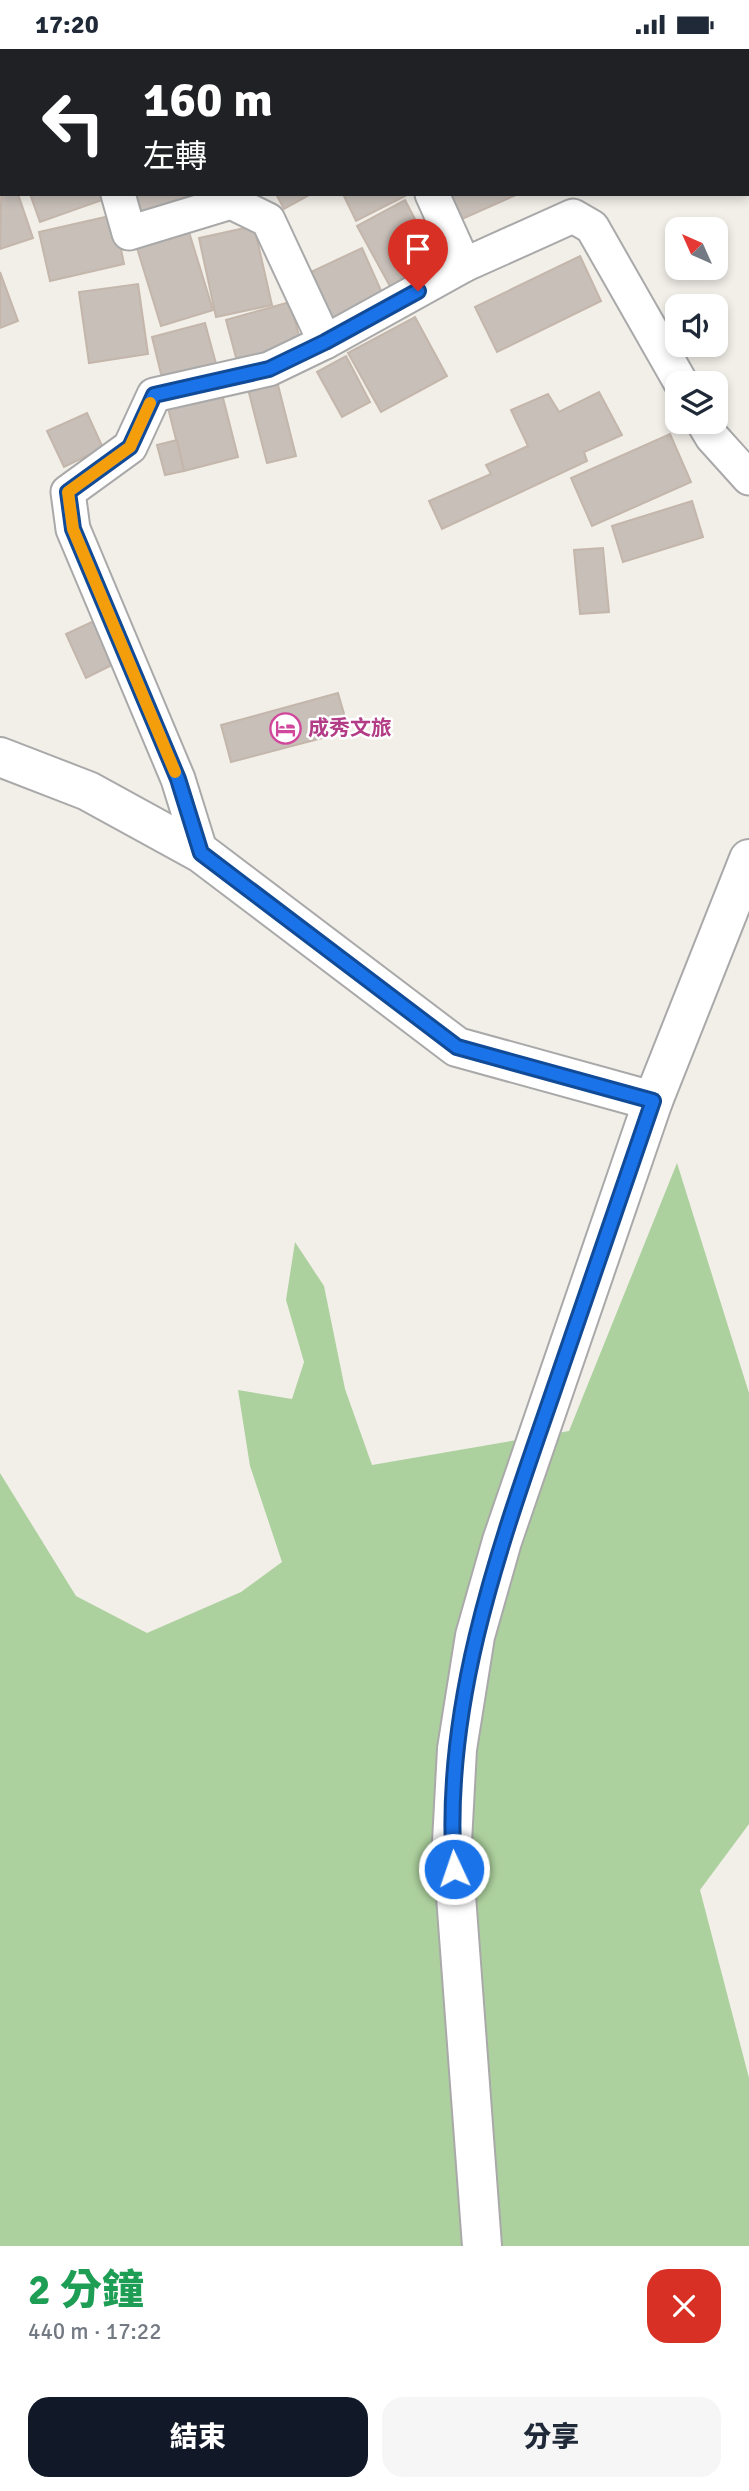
<!DOCTYPE html>
<html lang="zh-TW">
<meta charset="utf-8">
<style>
body{margin:0;font-family:Signika,"Noto Sans TC",sans-serif;background:#f6f6f7;color:#1f2937;height:100vh;display:flex;flex-direction:column;font-size:26px;white-space:nowrap}
*{box-sizing:border-box;margin:0}
p{font-size:23px;color:#747a83}
.icon{flex:none;width:38px;height:38px;fill:none;stroke:currentColor;stroke-width:2;stroke-linecap:round;stroke-linejoin:round}
.map{position:relative;height:2197px;overflow:hidden}
.details{display:flex;flex-direction:column;background:#fff;flex:1}
.details>*{flex:none}
.banner{position:absolute;left:0px;top:0px;width:749px;height:147px;box-shadow:0 4px 10px #0003;background:#202124;color:#fff;overflow:hidden}
.needle{width:46px;rotate:315deg}
.controls{position:absolute;left:665px;top:168px;display:grid;gap:14px}
.controls a{display:grid;place-items:center;width:63px;height:63px;border-radius:14px;background:#fff;box-shadow:0 4px 10px #0003;font-size:35px}
.pin{position:absolute;display:grid;place-items:center;width:60px;height:60px;color:#fff;margin:-72px -30px;border-radius:50% 50% 50% 0;rotate:-45deg;box-shadow:0 0 7px #0007}
.pin .icon{rotate:45deg}
.me{position:absolute;width:77px;margin:-38px;rotate:357deg;stroke-linejoin:round;filter:drop-shadow(0 0 5px #0008)}
.turn{display:flex;align-items:center;gap:24px;height:147px;padding:0 28px;font-size:32px}
.turn .icon{width:91px;height:91px;stroke-width:2.5}
.turn b{display:block;font-size:49px;line-height:60px}
.round{display:grid;place-items:center;flex:none;width:74px;height:74px;border-radius:21px;background:#f6f6f7}
.head{display:flex;align-items:center;justify-content:space-between;height:119px;padding:0 28px}
h1{font-size:42px;font-weight:800;line-height:52px;color:#1e9e55}
.primary-button{display:flex;gap:14px;margin-top:auto;padding:14px 28px}
.primary-button a{flex:1;height:80px;border-radius:21px;background:#111827;color:#fff;font-size:28px;font-weight:800;line-height:80px;text-align:center}
.primary-button a+a{background:#f6f6f7;color:#1f2937}
.status{display:flex;justify-content:space-between;align-items:center;height:49px;padding:0 35px;background:#fff;direction:ltr}
.status svg{height:19px;fill:currentColor}
.map>svg:first-child{display:block}
.forest{fill:#add19e}
.building{fill:#c7bfb8;stroke:#c4b6ab;stroke-width:2}
.lines{fill:none;stroke-linecap:round;stroke-linejoin:round}
.minor-casing{stroke:#a9a9a9;stroke-width:37}
.tertiary-casing{stroke:#a9a9a9;stroke-width:42}
.minor{stroke:#fff;stroke-width:33}
.tertiary{stroke:#fff;stroke-width:38}
.route-casing{stroke:#114b97;stroke-width:18}
.route{stroke:#1a73e8;stroke-width:12}
.slow{stroke:#f59e0b;stroke-width:12}
.labels{text-anchor:middle;dominant-baseline:central;stroke-width:5;stroke-linejoin:round;paint-order:stroke}
.hotel-label{font-size:21px;font-weight:bold;fill:#b23c85;stroke:#fff;text-anchor:start}
</style>
<div class="status"><b>17:20</b><svg viewBox="0 0 49 12"><path d="M0 12V9h3v3zM5 12V6h3v6zM10 12V3h3v9zM15 12V0h3v12zM26 1h20v11H26zM47 4h2v5h-2z"/></svg></div>
<div class="map">
<svg width="749" height="2197" viewBox="0 0 749 2197">
<rect width="100%" height="100%" fill="#f2efe9"/>
<!-- forest -->
<path class="forest" d="M677 1114 749 1344V1775L700 1841 749 2029V2197H0V1424L76 1547 147 1584 241 1543 282 1513 250 1417 238 1341 292 1350 304 1313 286 1251 295 1193 324 1237 345 1340 372 1416 569 1382Z"/>
<!-- building -->
<g class="building">
<path d="M2 111V145H18L33 189 0 200Z"/>
<path d="M30 145H103L105 150 40 173Z"/>
<path d="M129 145H189L191 155 135 170Z"/>
<path d="M276 145H311L284 160Z"/>
<path d="M343 145H404L405 147 356 172Z"/>
<path d="M449 145H518L460 171Z"/>
<path d="M405 151 439 216 392 241 357 177Z"/>
<path d="M114 166 124 215 50 232 39 183Z"/>
<path d="M254 177 272 256 216 268 199 189Z"/>
<path d="M189 183 213 261 161 277 137 199Z"/>
<path d="M362 199 383 246 332 269 311 223Z"/>
<path d="M580 207 601 252 497 303 475 258Z"/>
<path d="M0 223 18 272 0 279Z"/>
<path d="M138 235 148 305 89 314 79 243Z"/>
<path d="M290 253 302 298 238 316 226 271Z"/>
<path d="M415 268 447 327 381 363 348 304Z"/>
<path d="M205 274 218 322 164 337 152 288Z"/>
<path d="M346 307 370 353 342 368 317 323Z"/>
<path d="M277 332 296 407 267 414 248 340Z"/>
<path d="M599 343 622 386 584 403 587 412 442 480 429 452 491 425 486 416 528 397 511 361 548 345 559 363Z"/>
<path d="M222 345 238 408 184 422 168 359Z"/>
<path d="M87 364 103 399 64 418 47 382Z"/>
<path d="M670 385 691 433 592 477 571 429Z"/>
<path d="M177 391 184 422 165 426 157 396Z"/>
<path d="M692 452 703 488 623 513 612 477Z"/>
<path d="M603 499 609 563 580 565 574 501Z"/>
<path d="M96 571 116 614 86 629 66 585Z"/>
<path d="M338 644 349 682 231 713 221 676Z"/>
</g>
<g class="lines">
<defs>
<g id="minor">
<path d="M71 0V2"/>
<path d="M367 0 368 2"/>
<path d="M28 2 32 0"/>
<path d="M167 2 168 0"/>
<path d="M0 13H2"/>
<path d="M118 145 129 184 231 153 268 171 325 293 464 216"/>
<path d="M432 145 464 216 573 167 592 178 681 334"/>
<path d="M703 373 712 388 749 429"/>
<path d="M201 804 178 730 73 480 68 443 130 398 154 346 269 320 325 293"/>
</g>
<g id="tertiary">
<path d="M0 708 88 742 201 804 457 998 653 1052"/>
<path d="M482 2197 452 1793 457 1700 475 1587 502 1492 653 1052 749 810"/>
</g>
</defs>
<!-- minor casing -->
<use href="#minor" class="minor-casing"/>
<!-- tertiary casing -->
<use href="#tertiary" class="tertiary-casing"/>
<!-- minor -->
<use href="#minor" class="minor"/>
<!-- tertiary -->
<use href="#tertiary" class="tertiary"/>
</g>
<g class="lines">
<defs>
<path id="route" d="M418 242 325 293 269 320 154 346 130 398 68 443 73 480 178 730 201 804 457 998 653 1052C618 1152 585 1252 550 1352 498 1502 442 1658 454 1820"/>
</defs>
<!-- route casing -->
<use href="#route" class="route-casing"/>
<!-- route -->
<use href="#route" class="route"/>
<!-- slow -->
<path class="slow" d="M150 354 130 398 68 443 73 480 175 723"/>
</g>
<!-- icons -->
<defs>
<symbol id="hotel-ring" viewBox="-11 -11 22 22"><circle r="9.5" fill="#fff" stroke="#d1479c" stroke-width="1.5"/><path d="M-6-4.5h1.5V1H6V5H4.5V3h-9V5H-6ZM-4 0a1.8 1.8 0 1 1 3.6 0ZM.5 0V-2.5h3Q6-2.5 6 0Z" fill="#d1479c"/></symbol>
</defs>
<g fill-rule="evenodd">
<use href="#hotel-ring" x="268" y="662" width="35" height="35"/>
</g>
<g class="labels">
<!-- hotel labels -->
<g class="hotel-label">
<text x="308" y="679">成秀文旅</text>
</g>
</g>
</svg>
<div class="controls">
<a><svg class="needle" viewBox="-14 -14 28 28"><path d="M0-13l5 13h-10z" fill="#e53935"/><path d="M0 13l5-13h-10z" fill="#747a83"/></svg></a>
<a><svg class="icon" aria-label="sound" viewBox="0 0 24 24"><path d="M4 9h4l5-4v14l-5-4H4zM17 9q2 3 0 6"/></svg></a>
<a><svg class="icon" aria-label="layers" viewBox="0 0 24 24"><path d="M12 4l9 5-9 5-9-5zM3 14l9 5 9-5"/></svg></a>
</div>
<div class="pin" style="left:418px;top:242px;background:#d93025"><svg class="icon" aria-label="arrive" viewBox="0 0 24 24"><path d="M6 21V4h12l-3 4 3 4H6"/></svg></div>
<svg class="me" style="left:454px;top:1820px" viewBox="-20 -20 40 40"><circle r="17" fill="#1a73e8" stroke="#fff" stroke-width="3"/><path d="M0-11L8 9 0 5-8 9z" fill="#fff"/></svg>
<div class="banner">
<div class="turn"><svg class="icon" aria-label="left" viewBox="0 0 24 24"><path d="M17 20v-9H6M10 6l-5 5 5 5"/></svg><div><b>160 m</b>左轉</div></div>
</div>
</div>
<section class="details">
<div class="head"><div><h1>2 分鐘</h1><p>440 m · 17:22</p></div><a class="round" style="background:#d93025;color:#fff"><svg class="icon" aria-label="close" viewBox="0 0 24 24"><path d="M6 6l12 12M18 6L6 18"/></svg></a></div>
<div class="primary-button"><a>結束</a><a>分享</a></div>
</section>
